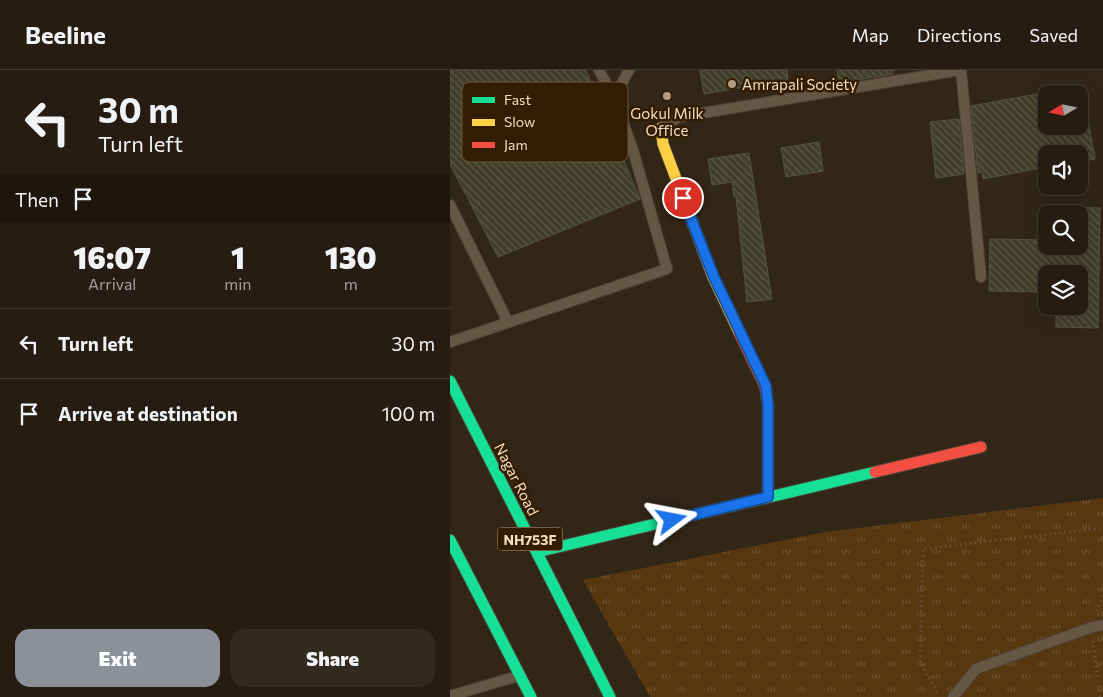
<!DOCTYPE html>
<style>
body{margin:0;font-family:Commissioner,sans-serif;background:#32291f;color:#f1f3f6;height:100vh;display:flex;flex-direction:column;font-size:19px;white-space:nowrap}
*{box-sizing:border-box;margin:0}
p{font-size:16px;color:#a4a19f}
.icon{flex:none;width:28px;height:28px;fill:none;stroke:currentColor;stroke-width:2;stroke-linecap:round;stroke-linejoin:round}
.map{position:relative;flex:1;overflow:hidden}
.drawer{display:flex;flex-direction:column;background:#261c11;width:450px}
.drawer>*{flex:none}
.top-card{background:#261c11;color:#f1f3f6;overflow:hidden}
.needle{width:32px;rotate:260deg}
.tools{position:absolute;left:588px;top:15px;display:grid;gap:10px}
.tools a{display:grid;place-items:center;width:50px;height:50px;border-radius:10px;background:#261c11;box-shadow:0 5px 20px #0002,0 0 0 1px #423a31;font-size:25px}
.pin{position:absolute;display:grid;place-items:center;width:42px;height:42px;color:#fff;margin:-21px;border:2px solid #fff;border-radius:50%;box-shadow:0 1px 5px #0007}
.me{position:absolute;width:55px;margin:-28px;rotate:77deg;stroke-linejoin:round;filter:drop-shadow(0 0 4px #0008)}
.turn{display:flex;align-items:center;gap:18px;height:105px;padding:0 15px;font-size:22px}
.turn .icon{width:65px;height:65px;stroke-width:2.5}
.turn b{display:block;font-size:35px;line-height:42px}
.then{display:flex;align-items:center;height:48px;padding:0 15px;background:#0003;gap:10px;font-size:19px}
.eta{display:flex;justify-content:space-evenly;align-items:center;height:85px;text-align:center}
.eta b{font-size:30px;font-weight:800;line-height:35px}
.action{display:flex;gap:10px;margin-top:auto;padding:10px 15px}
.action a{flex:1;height:58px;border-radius:15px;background:#8c9099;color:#fff;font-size:20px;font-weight:800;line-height:58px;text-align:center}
.action a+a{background:#32291f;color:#f1f3f6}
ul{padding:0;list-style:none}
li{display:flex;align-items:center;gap:15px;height:70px;padding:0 15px;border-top:1px solid #423a31}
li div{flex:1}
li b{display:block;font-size:19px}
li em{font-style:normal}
header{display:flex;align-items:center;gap:30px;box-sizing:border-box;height:70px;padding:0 25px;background:#261c11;border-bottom:1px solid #423a31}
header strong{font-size:24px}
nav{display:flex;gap:28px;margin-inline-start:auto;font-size:18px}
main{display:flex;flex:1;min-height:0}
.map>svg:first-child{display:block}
.grass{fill:url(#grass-tufts)}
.building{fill:url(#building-back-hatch);stroke:#545341;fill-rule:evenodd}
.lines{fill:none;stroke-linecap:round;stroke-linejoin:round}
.lane-casing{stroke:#4d4134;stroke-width:12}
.fast-casing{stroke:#4d4134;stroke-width:13}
.slow-casing{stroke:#4d4134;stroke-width:13}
.jam-casing{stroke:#4d4134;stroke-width:13}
.path{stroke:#6a5d4e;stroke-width:3;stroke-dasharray:1 4;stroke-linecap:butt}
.lane{stroke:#665644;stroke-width:10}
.fast{stroke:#16e098;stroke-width:11}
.slow{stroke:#ffcf43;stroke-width:11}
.jam{stroke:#f24e42;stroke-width:11}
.route-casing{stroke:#114b97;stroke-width:12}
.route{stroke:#1a73e8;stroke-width:9}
.poi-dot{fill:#b09c86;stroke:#331d02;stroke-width:2}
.labels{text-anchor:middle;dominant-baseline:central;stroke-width:5;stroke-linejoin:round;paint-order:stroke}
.shield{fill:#331d02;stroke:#baa288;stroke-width:1}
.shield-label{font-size:14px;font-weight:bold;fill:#f4dbc1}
.poi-label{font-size:15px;fill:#f4dbc1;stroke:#331d02;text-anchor:start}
.street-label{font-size:15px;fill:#f4dbc1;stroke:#331d02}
.key{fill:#331d02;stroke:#6d563b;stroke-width:1}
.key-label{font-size:14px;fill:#f4dbc1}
</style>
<header>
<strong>Beeline</strong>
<nav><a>Map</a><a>Directions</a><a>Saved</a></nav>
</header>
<main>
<section class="drawer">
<div class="top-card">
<div class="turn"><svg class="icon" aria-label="left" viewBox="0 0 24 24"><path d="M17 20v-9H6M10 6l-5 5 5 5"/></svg><div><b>30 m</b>Turn left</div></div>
<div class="then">Then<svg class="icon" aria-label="arrive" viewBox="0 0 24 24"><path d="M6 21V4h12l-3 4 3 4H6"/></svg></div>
</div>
<div class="eta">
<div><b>16:07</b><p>Arrival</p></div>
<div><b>1</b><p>min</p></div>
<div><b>130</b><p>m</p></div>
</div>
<ul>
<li><svg class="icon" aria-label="left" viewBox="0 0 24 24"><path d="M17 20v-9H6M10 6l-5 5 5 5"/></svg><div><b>Turn left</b></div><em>30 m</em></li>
<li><svg class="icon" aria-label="arrive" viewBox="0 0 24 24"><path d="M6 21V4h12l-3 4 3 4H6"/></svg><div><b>Arrive at destination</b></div><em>100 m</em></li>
</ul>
<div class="action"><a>Exit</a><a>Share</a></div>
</section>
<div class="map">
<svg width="653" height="627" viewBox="0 0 653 627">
<defs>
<pattern id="grass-tufts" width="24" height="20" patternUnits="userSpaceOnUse" patternTransform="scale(1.25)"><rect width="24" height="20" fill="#563710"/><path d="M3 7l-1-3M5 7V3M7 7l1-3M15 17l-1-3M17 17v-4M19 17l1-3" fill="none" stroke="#6f5331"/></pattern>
<pattern id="building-back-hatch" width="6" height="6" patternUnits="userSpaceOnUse" patternTransform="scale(1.25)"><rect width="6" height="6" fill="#403e29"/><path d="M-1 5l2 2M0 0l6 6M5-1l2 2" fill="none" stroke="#5c5946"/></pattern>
</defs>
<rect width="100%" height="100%" fill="#322617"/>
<!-- grass -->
<path class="grass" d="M653 428V627H200L133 510 375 462Z"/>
<!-- building -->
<g class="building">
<path d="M0 0H136L190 129 48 187 0 94Z"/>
<path d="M250 0H337L338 9 254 24Z"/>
<path d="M387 0H443V4L389 13Z"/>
<path d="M632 16 645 89 629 92V84H596V97L533 109 532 102 528 103 521 36ZM596 24H629V56H596Z"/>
<path d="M509 49 514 104 486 108 480 52Z"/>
<path d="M369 72 373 101 336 107 331 78Z"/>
<path d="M299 83 322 229 297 232 286 127H284L282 112 262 115 258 89Z"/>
<path d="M607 137 650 138 648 258 606 257V236H629V204H596V222L539 221 540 169 596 170V176H629V144H607Z"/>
</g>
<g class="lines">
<defs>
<g id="lane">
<path d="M149 0 164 28"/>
<path d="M511 0 531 207"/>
<path d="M212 57 229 47 510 0"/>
<path d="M0 135 58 252"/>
<path d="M0 272 217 199 183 80 164 28 179 0"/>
<path d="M0 626 68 606"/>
<path d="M503 627 526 599 642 557 653 555"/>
</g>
<g id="fast">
<path d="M0 311 160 627"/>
<path d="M0 470 81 627"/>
<path d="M87 482 425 402"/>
</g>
<path id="slow" d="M211 58 213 74 263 207 289 262"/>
<g id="jam">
<path d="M289 262 315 316 318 335V427"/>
<path d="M425 402 531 377"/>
</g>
</defs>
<!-- lane casing -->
<use href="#lane" class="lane-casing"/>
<!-- fast casing -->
<use href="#fast" class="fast-casing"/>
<!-- slow casing -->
<use href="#slow" class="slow-casing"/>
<!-- jam casing -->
<use href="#jam" class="jam-casing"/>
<!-- path -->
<g class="path">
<path d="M647 541 653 525"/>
<path d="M643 571 650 627"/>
<path d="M487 622 470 592 473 479 653 458"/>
</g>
<!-- lane -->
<use href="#lane" class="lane"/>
<!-- fast -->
<use href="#fast" class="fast"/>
<!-- slow -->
<use href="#slow" class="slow"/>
<!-- jam -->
<use href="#jam" class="jam"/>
</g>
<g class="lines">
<defs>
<path id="route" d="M222 450 318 427V336L316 316 264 207 233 128"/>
</defs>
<!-- route casing -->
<use href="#route" class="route-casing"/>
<!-- route -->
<use href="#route" class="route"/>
</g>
<!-- markers -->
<g class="poi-dot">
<circle cx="282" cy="14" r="5"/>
<circle cx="217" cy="26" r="5"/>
</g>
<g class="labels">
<!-- shield labels -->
<rect class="shield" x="47.5" y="457.5" width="65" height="23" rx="4"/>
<g class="shield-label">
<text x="80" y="469">NH753F</text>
</g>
<!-- poi labels -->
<g class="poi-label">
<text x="292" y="14">Amrapali Society</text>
<text x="217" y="43" text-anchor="middle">Gokul Milk<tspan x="217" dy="17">Office</tspan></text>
</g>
<!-- street labels -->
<g class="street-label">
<text transform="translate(67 409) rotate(63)">Nagar Road</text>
</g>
</g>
<!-- legend -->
<rect x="12" y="12" width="166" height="80" rx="8" class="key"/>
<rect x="22" y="27" width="23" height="6" fill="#16e098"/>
<rect x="22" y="49" width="23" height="7" fill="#ffcf43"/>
<rect x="22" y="72" width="23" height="6" fill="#f24e42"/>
<g class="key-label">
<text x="54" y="35">Fast</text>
<text x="54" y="57">Slow</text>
<text x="54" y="80">Jam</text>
</g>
</svg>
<div class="tools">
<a><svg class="needle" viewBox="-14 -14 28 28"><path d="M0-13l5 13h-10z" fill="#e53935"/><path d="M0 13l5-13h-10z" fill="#a4a19f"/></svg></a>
<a><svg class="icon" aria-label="sound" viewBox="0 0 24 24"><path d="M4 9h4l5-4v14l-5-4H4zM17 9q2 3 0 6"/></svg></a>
<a><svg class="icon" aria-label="search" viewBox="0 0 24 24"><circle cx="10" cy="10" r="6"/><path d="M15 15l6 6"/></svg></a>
<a><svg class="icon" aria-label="layers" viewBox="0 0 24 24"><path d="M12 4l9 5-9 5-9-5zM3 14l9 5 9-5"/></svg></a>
</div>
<div class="pin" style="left:233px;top:128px;background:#d93025"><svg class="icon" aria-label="arrive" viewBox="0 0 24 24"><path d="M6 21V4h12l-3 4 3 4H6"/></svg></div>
<svg class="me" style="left:222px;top:450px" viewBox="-20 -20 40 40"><path d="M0-17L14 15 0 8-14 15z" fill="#1a73e8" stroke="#fff" stroke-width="4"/></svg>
</div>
</main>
